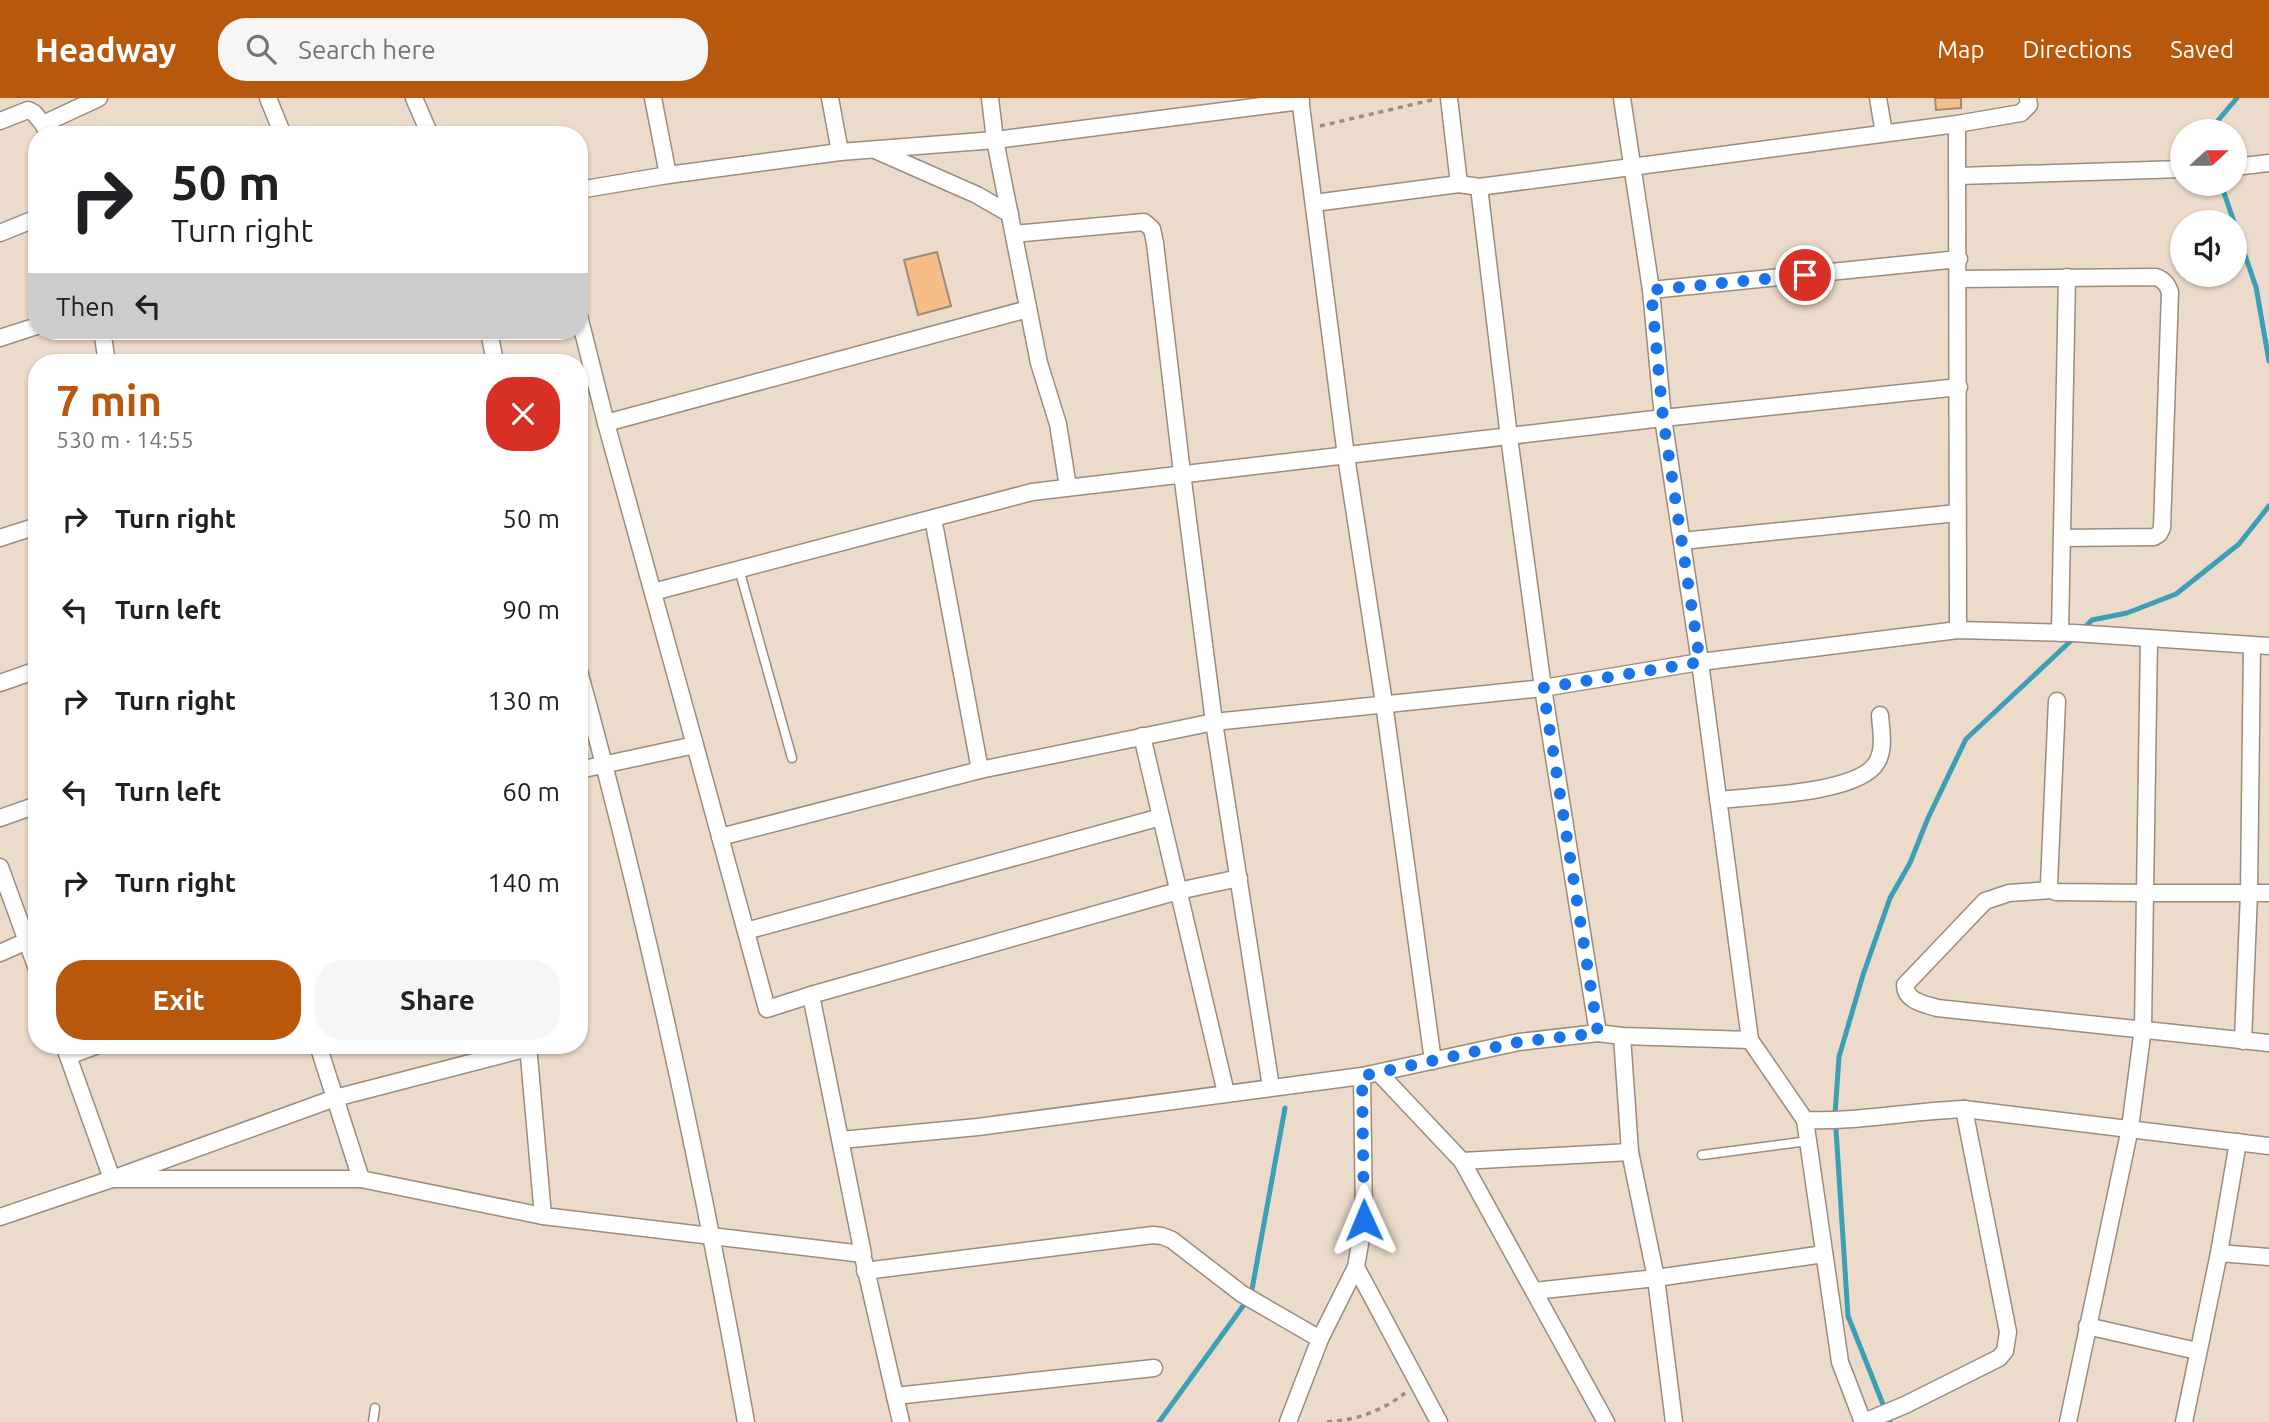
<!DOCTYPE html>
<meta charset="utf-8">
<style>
body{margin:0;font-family:Ubuntu,sans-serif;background:#f6f6f6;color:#202124;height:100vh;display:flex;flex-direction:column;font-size:26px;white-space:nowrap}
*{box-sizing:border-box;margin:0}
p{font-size:23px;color:#757577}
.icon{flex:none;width:38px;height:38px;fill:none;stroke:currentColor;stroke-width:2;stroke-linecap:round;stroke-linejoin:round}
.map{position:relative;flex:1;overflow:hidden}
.drawer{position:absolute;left:28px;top:256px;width:560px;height:700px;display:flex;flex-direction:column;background:#fff;border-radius:28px;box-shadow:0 2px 5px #0004}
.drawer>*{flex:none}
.hud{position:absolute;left:28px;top:28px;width:560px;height:214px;border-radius:28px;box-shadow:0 2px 5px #0004;background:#fff;color:#202124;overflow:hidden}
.needle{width:46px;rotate:69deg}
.controls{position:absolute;left:2170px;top:21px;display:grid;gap:14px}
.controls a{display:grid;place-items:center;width:77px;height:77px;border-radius:50%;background:#fff;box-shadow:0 2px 5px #0004;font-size:35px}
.pin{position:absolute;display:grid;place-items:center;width:60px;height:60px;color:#fff;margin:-30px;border:4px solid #fff;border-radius:50%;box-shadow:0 2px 7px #0007}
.me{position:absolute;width:77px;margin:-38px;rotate:359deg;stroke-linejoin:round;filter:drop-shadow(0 0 5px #0008)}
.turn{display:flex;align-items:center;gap:24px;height:147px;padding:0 28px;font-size:32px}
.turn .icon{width:91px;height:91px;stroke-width:2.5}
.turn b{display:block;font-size:49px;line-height:60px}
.then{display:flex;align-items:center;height:66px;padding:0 28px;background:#0003;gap:14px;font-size:26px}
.round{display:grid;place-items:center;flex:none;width:74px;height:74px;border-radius:28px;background:#f6f6f6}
.summary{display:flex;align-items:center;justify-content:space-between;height:119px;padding:0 28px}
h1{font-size:42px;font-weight:700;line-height:52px;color:#b7580c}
.action{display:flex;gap:14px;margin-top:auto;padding:14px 28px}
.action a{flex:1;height:80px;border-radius:28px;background:#b7580c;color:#fff;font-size:28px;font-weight:700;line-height:80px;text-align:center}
.action a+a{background:#f6f6f6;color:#202124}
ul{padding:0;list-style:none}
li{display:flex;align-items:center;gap:21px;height:91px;padding:0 28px}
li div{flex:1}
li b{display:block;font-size:26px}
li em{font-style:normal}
header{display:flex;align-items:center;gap:42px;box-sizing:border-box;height:98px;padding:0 35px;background:#b7580c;color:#fff}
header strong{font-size:33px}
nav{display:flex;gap:38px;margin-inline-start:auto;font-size:24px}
.search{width:490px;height:63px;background:#f6f6f6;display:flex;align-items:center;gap:18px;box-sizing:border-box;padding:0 24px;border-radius:28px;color:#757577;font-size:26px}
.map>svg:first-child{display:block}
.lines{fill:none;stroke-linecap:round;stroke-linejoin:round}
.stream{stroke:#3d9fb5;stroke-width:5}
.building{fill:#f4be86;stroke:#9c8c7d;stroke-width:2}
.service-casing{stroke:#9c8c7d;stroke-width:11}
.minor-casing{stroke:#9c8c7d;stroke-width:19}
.path{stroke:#9c8f82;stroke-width:3.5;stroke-dasharray:5 5;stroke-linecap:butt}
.service{stroke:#fff;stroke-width:8}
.minor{stroke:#fff;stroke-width:16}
.route{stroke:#1a73e8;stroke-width:12;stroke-dasharray:0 21.6}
</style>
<header>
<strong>Headway</strong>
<div class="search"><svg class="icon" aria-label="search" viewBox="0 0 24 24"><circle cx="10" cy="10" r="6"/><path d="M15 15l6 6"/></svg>Search here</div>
<nav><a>Map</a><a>Directions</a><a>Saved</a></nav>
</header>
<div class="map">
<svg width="2269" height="1324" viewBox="0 0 2269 1324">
<rect width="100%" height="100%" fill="#ecdbca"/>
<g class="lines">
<!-- stream -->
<g class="stream">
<path d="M2216 33 2215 26 2237 0"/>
<path d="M2221 86 2234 124"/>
<path d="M2235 128 2256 189 2269 263"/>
<path d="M2082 532 2092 522 2127 515 2176 496 2239 446 2269 408"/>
<path d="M1159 1324 1251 1197 1285 1010"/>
<path d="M1890 1324 1848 1218 1835 1016 1839 959 1863 877 1890 800 1910 765 1928 720 1966 641 2075 539"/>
</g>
</g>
<!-- building -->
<g class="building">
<path d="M1935 0H1961V10L1936 12Z"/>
<path d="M937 154 951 208 918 217 904 162Z"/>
</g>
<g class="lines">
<defs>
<g id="service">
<path d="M739 471 792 660"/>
<path d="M1702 1057 1808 1043"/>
<path d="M373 1324 375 1310"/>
</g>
<g id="minor">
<path d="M268 0 283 37"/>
<path d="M414 0 430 37"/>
<path d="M653 0 668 77"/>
<path d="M830 0 840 54"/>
<path d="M990 0 995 42 1039 265 1058 326 1068 389"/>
<path d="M1300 0 1346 358 1384 605 1433 963"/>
<path d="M1449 0 1459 86"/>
<path d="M1622 0 1651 192 1663 320 1700 564 1750 942 1805 1022C1858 1024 1911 1013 1964 1011L2269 1048"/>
<path d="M1878 0 1884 35"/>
<path d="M0 23 28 12 34 15 43 26"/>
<path d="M1957 26 1958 532"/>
<path d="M49 37 43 26 99 0"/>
<path d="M875 52 977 97 1010 116"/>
<path d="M2235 69 2269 65"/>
<path d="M1958 78 2182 71"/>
<path d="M579 92 668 77 840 54 995 42 1301 3"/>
<path d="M1314 105 1459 86 1479 89 1957 26 2021 15 2029 7 2028 0"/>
<path d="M0 135 37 120"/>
<path d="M1014 136 1144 124 1152 131 1155 145 1182 375 1214 624 1271 989"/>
<path d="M1959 181 2156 179C2164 182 2167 186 2170 194L2162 430 2159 436 2154 439 2062 440"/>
<path d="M1651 192 1959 161"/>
<path d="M579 218 606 325 695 647"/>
<path d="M102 233 107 264"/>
<path d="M489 233 495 264"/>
<path d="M0 240 37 228"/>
<path d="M606 325 1028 211"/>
<path d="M933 420 980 672"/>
<path d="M0 440 37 428"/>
<path d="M1682 443 1957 415"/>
<path d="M653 494 1032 394 1663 320 1959 289"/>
<path d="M2060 535 2067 179"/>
<path d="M579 573C647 820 701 1071 746 1324"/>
<path d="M0 585 37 572"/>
<path d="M2057 603 2049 786 2051 792 2056 794 2145 795 2149 540"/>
<path d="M1142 638 1226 995"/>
<path d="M1718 702C1752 698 1860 696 1877 664 1885 650 1881 633 1880 617"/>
<path d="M0 720 37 707"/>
<path d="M720 739 980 672 1214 624 1543 590 1700 564 1958 532 2074 535 2269 548"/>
<path d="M0 769 37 871"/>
<path d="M2051 792 2009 795 1985 803 1905 887C1905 903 1925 906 1937 910L2269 945"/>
<path d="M746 833 1161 719"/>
<path d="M0 855 27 843"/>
<path d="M811 897 1178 793 1239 780"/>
<path d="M1598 935 1622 938 1750 942"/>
<path d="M1622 938 1630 1054 1656 1180 1674 1324"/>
<path d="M2243 943 2249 795 2252 547"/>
<path d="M64 947 112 1081 335 1000 528 950"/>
<path d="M318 947 361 1081"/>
<path d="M528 947 543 1118 863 1156 811 897 767 911 695 647 579 672"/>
<path d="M68 958 98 947"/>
<path d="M1379 975 1462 1063 1606 1324"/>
<path d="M1805 1022 1840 1264 1863 1324"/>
<path d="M841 1042 978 1029 1362 978 1519 944 1598 935 1543 590 1509 339 1479 89"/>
<path d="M1462 1063 1630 1054"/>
<path d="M0 1119 112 1081H361L543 1118"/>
<path d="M2219 1155 2269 1159"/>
<path d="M864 1163 901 1324"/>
<path d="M1356 1169 1439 1324"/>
<path d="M865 1173 1153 1137 1162 1138 1172 1142 1242 1196 1320 1241"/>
<path d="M1534 1193 1656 1180 1824 1156"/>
<path d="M2087 1228 2197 1253"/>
<path d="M895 1298 1154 1270"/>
<path d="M1288 1324 1320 1241 1356 1169 1364 1122 1362 978"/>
<path d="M1864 1324 1905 1307 1999 1260 2005 1253 2008 1234 1964 1011"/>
<path d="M2068 1324 2130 1030 2143 930 2145 795H2269"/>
<path d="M2184 1324 2219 1155 2238 1044"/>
</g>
</defs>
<!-- service casing -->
<use href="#service" class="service-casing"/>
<!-- minor casing -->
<use href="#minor" class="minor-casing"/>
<!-- path -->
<g class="path">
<path d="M1320 28 1432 2"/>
<path d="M1327 1324C1357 1322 1382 1313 1405 1295"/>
</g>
<!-- service -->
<use href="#service" class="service"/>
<!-- minor -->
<use href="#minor" class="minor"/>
</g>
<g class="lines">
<!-- route -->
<path class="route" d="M1364 1122 1362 978 1519 944 1598 935 1543 590 1700 564 1663 320 1651 192 1805 177"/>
</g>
</svg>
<div class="controls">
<a><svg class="needle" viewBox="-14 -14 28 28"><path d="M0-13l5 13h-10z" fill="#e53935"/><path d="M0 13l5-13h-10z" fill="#757577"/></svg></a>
<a><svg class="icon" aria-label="sound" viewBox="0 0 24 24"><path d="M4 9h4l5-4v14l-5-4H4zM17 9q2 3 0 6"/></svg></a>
</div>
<div class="pin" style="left:1805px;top:177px;background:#d93025"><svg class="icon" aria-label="arrive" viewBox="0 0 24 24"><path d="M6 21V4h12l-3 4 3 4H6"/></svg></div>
<svg class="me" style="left:1364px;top:1122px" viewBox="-20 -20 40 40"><path d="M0-17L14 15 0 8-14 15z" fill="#1a73e8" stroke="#fff" stroke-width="4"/></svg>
<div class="hud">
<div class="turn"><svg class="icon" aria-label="right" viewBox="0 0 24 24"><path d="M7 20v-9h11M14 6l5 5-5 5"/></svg><div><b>50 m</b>Turn right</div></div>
<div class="then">Then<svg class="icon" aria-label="left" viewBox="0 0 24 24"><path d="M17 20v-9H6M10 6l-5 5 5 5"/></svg></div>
</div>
<section class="drawer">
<div class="summary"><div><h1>7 min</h1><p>530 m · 14:55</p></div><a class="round" style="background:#d93025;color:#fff"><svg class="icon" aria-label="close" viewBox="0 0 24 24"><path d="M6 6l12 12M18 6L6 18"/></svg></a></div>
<ul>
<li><svg class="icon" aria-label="right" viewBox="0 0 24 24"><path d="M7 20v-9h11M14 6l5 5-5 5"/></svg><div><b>Turn right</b></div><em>50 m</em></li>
<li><svg class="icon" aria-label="left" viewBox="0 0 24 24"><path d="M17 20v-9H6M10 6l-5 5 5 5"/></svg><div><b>Turn left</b></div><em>90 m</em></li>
<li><svg class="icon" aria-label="right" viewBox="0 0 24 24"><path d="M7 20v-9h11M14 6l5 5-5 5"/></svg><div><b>Turn right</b></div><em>130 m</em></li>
<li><svg class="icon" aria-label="left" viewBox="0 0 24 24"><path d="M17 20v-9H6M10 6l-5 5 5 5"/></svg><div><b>Turn left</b></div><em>60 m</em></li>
<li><svg class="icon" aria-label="right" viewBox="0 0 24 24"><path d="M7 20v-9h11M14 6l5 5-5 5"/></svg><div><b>Turn right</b></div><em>140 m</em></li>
</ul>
<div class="action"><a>Exit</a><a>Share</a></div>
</section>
</div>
